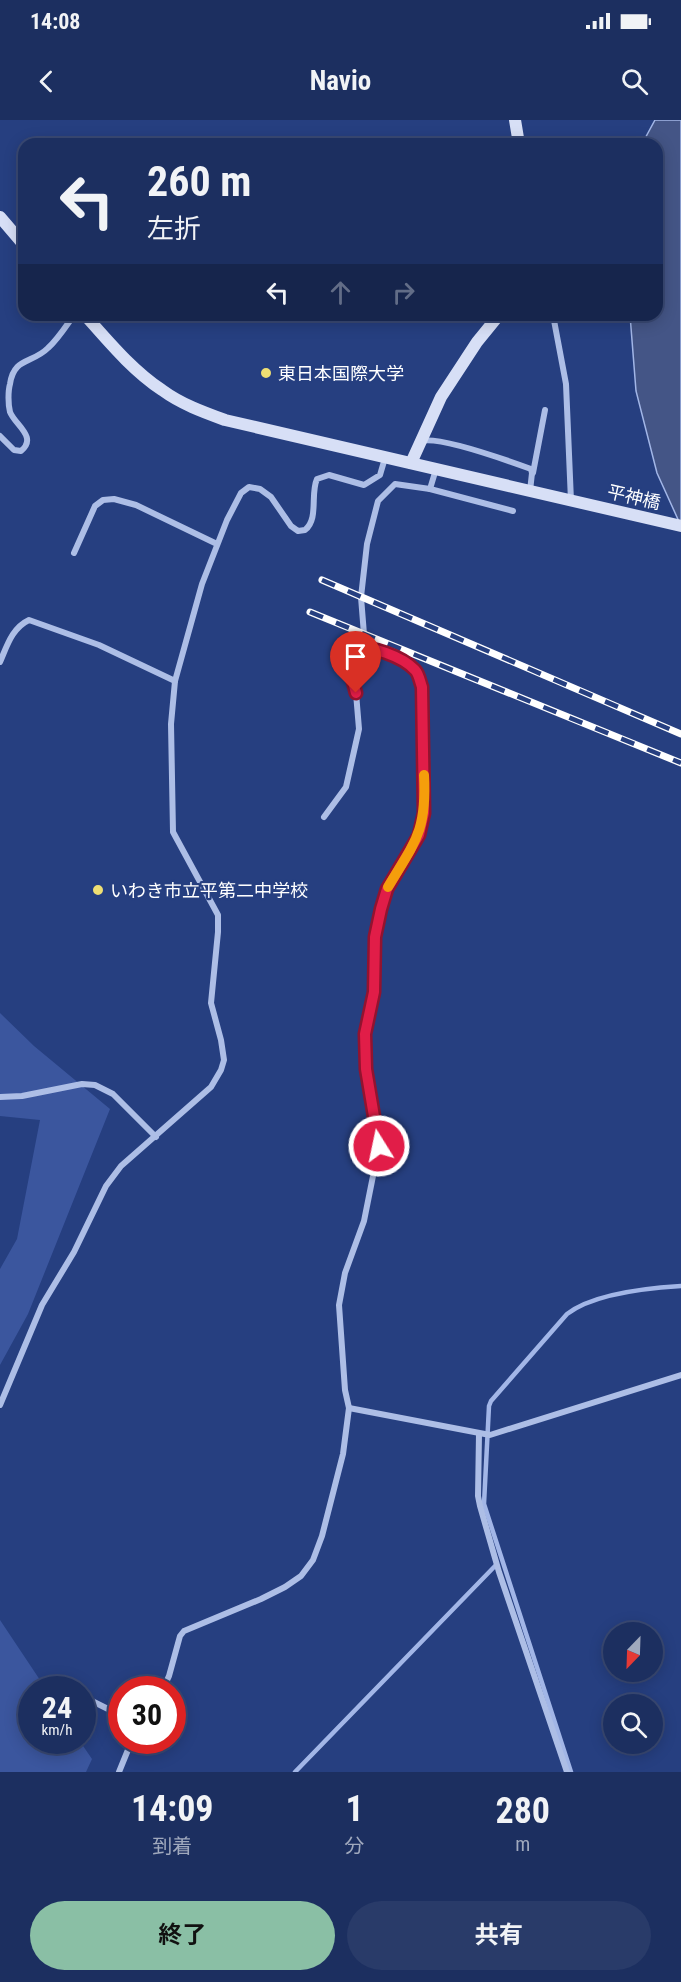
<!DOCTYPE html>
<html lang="ja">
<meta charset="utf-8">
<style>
body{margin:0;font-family:"Roboto Condensed","Noto Sans JP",sans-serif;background:#293b69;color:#f1f3f6;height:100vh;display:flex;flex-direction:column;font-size:22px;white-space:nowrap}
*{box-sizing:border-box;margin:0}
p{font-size:20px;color:#a0a9bd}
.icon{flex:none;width:33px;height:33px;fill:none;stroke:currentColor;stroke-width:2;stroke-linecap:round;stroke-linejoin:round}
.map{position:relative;height:1652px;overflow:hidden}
.panel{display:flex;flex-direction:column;background:#1c2f60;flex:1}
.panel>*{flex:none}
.banner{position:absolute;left:18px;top:18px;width:645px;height:183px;border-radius:18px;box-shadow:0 3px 15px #0003,0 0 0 2px #3a4a75;background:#1c2f60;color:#f1f3f6;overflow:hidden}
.needle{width:39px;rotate:203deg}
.buttons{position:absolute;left:603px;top:1502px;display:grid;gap:12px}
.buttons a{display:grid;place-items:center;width:60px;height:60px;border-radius:50%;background:#1c2f60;box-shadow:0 3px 15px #0003,0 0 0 2px #3a4a75;font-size:30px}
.speed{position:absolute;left:18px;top:1556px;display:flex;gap:12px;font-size:30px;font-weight:700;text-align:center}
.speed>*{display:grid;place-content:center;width:78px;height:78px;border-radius:50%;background:#1c2f60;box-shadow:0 3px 15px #0003,0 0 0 2px #3a4a75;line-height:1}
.speed small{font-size:15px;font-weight:400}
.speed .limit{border:9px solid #d22;background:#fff;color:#111}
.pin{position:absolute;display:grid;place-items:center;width:51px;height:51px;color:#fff;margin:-62px -26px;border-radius:50% 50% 50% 0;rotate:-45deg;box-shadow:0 0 6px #0007}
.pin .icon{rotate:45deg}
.me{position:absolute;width:66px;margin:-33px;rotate:350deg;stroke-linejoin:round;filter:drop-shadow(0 0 4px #0008)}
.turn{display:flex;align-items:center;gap:21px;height:126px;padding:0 30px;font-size:27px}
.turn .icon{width:78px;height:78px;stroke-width:2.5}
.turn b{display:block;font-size:42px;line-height:51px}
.lanes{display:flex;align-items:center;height:57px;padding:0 30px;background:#0003;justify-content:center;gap:30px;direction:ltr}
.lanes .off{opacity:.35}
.eta{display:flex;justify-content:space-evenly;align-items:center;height:102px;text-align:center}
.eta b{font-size:36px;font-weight:700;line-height:42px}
.button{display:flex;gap:12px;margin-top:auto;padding:12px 30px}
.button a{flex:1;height:69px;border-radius:36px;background:#8abfa5;color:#111;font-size:24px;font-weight:700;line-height:69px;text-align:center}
.button a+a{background:#293b69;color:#f1f3f6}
.status{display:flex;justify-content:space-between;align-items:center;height:42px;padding:0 30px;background:#1c2f60;direction:ltr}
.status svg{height:16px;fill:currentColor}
header{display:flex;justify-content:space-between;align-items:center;height:78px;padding:0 30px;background:#1c2f60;font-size:27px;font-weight:700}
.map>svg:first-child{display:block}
.green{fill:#3b569e}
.water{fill:#445586;stroke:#a2b6e7;stroke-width:1.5}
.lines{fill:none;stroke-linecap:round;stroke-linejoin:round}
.stream{stroke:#a2b6e7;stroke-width:4.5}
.street{stroke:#adbee6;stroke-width:6}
.secondary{stroke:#d7dff6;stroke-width:12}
.rail-casing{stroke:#fff;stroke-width:7}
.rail{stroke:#263f80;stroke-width:4.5;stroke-dasharray:14;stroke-linecap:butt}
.route-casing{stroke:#92132f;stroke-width:15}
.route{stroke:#e11d48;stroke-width:10}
.slow{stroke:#f59e0b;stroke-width:10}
.poi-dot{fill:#efdf73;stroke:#263f80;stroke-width:2}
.labels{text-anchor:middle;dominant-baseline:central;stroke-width:4.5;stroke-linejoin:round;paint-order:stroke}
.poi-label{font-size:18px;fill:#fff;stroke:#263f80;text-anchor:start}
.street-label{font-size:18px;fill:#fff;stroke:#263f80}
</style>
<div class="status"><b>14:08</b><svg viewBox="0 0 49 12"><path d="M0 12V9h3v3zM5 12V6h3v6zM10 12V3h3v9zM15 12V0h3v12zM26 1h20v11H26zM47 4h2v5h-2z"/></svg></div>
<header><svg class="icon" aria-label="back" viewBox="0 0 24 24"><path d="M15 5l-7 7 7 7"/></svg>Navio<svg class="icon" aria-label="search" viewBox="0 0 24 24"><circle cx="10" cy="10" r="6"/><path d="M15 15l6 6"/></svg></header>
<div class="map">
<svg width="681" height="1652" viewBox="0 0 681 1652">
<rect width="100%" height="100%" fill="#263f80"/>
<!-- green -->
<g class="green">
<path d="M0 893 34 926 110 989 28 1194 0 1245V1149L17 1119 40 1000 0 996Z"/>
<path d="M0 1500 46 1569H32V1620H79L92 1639 86 1652H0Z"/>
</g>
<!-- water -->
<path class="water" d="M655 0H681V406L657 353 636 271 630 195H657V24H642Z"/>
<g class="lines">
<!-- stream -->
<g class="stream">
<path d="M295 1652 495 1446"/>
<path d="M571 1652 484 1384 489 1286 491 1281 567 1194C593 1174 648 1168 681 1166"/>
</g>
<!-- street -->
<g class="street">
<path d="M553 195 566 264 571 381"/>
<path d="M0 316 14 330 21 331C38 317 15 305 10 292 8 284 8 271 10 264 14 237 32 244 48 228 58 219 66 206 74 195"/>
<path d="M421 321C441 316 509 341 531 349L532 353 530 371"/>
<path d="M533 353 545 290"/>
<path d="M430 369 436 349"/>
<path d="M74 433 95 386 103 380 114 379 136 385 217 424"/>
<path d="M365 527 361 477 367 424 378 381 395 364 430 369 513 391"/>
<path d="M0 542C7 526 12 508 29 500L99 525 175 561"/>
<path d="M0 977 22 976 82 964 95 965 113 974 156 1017"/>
<path d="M0 1285 42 1185 74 1132 106 1066 121 1046 211 967 221 950 224 940 221 920 211 883 218 812V795L173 712 171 604 175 561 202 464 227 400 241 373 249 367 260 369 271 377 291 406 298 411 305 410C319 399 310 374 317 359L329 355 364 365 380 355 385 338"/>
<path d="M349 1288 490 1315 681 1255"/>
<path d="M479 1314 478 1376 480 1386 499 1452 567 1652"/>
<path d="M61 1565 70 1569"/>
<path d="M163 1569 169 1556 180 1516 184 1511 261 1479 285 1467 301 1456 313 1440 322 1416 343 1334 349 1288 345 1270 339 1185 345 1153 364 1101 379 1026 366 949 365 914 374 872 375 817 381 789 387 769 419 715 424 693 422 567C420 561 419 554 415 550 401 535 372 526 353 527L347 539 356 573 359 609 346 667 324 697"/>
<path d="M82 1576 112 1591 122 1600"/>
<path d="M119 1652 132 1620"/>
</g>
<!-- secondary -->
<g class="secondary">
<path d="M515 0 519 24"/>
<path d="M0 97 24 125"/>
<path d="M85 195C109 222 132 250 162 270 181 284 203 292 225 300L681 406"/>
<path d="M411 343 441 277 477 222 499 195"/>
</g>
<defs>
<g id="rail">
<path d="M322 460 681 614"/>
<path d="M310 492 681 643"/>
</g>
</defs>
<!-- rail casing -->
<use href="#rail" class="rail-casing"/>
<!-- rail -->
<use href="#rail" class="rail"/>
</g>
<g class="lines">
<defs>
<path id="route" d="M356 573 347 539 353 527C371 526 402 536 415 550 419 554 420 562 422 567L424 693 419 715 387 769 381 789 375 817 374 872 365 914 366 949 379 1026"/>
</defs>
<!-- route casing -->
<use href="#route" class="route-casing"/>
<!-- route -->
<use href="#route" class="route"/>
<!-- slow -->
<path class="slow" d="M388 767C415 722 427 711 424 655"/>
</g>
<!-- markers -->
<g class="poi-dot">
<circle cx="266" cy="253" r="6"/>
<circle cx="98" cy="770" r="6"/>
</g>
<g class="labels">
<!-- poi labels -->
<g class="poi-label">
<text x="278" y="253">東日本国際大学</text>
<text x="110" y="770">いわき市立平第二中学校</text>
</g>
<!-- street labels -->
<g class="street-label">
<text transform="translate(634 377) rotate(13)">平神橋</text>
</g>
</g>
</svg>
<div class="buttons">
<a><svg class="needle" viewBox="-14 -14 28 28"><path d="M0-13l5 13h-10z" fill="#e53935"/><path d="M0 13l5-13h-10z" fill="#a0a9bd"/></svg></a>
<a><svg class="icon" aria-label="search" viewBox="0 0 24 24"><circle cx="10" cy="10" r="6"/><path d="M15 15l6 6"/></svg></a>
</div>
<div class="speed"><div>24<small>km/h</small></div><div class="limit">30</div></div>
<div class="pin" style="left:356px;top:573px;background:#d93025"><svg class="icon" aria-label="arrive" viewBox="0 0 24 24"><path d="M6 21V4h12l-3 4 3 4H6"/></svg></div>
<svg class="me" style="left:379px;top:1026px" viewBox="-20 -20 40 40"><circle r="17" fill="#e11d48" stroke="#fff" stroke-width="3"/><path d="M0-11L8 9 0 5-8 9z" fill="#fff"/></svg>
<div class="banner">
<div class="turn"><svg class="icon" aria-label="left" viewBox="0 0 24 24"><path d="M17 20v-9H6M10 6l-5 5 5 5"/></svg><div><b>260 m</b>左折</div></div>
<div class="lanes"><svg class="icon" aria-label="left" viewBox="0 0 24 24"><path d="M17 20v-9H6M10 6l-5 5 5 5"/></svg><svg class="icon off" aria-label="ahead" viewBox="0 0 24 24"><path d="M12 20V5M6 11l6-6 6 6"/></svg><svg class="icon off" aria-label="right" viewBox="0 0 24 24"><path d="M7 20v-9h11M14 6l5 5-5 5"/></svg></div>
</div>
</div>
<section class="panel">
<div class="eta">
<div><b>14:09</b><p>到着</p></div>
<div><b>1</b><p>分</p></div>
<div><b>280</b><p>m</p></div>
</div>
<div class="button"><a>終了</a><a>共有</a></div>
</section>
